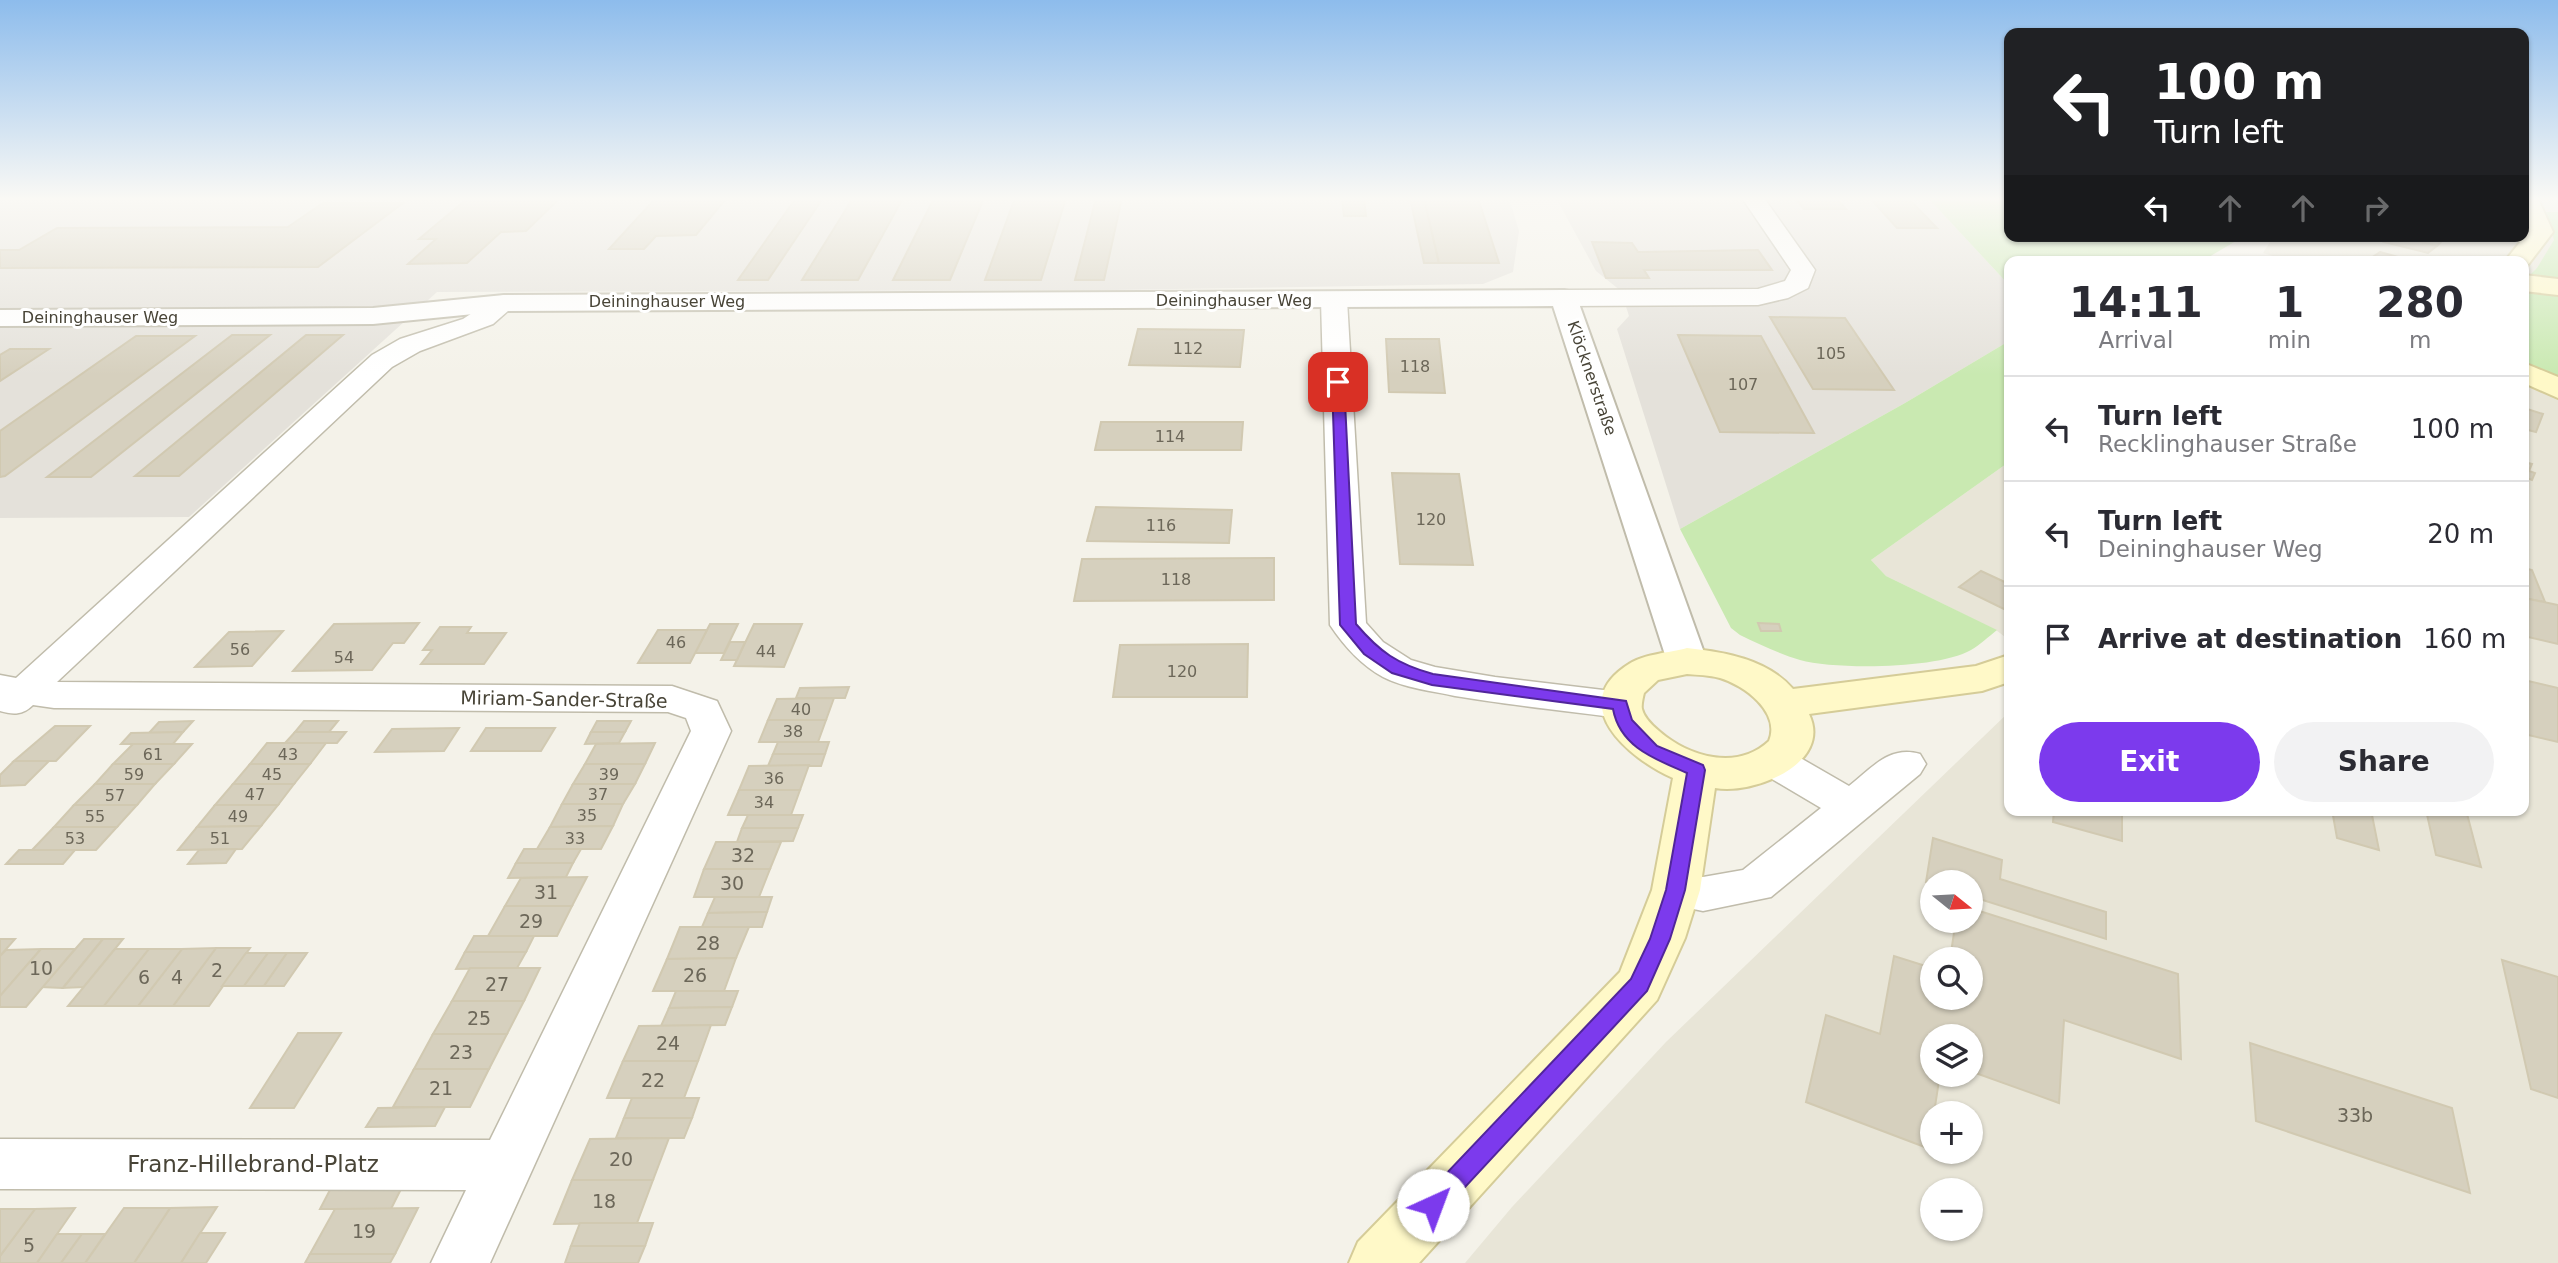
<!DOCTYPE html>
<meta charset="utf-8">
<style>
body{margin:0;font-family:"DejaVu Sans",sans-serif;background:#f2f2f3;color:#2b2b33;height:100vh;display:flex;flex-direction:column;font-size:26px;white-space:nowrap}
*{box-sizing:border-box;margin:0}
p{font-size:23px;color:#7c7c81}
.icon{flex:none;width:38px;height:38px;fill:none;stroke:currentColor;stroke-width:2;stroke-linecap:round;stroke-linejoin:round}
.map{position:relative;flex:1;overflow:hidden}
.sheet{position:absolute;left:2004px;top:256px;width:525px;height:560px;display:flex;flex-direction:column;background:#fff;border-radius:14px;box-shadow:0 2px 5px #0004}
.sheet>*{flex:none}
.banner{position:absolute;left:2004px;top:28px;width:525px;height:214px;border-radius:14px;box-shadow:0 2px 5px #0004;background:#202124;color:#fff;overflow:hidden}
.needle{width:46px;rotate:108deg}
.tools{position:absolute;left:1920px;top:870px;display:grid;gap:14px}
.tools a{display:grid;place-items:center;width:63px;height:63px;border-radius:50%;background:#fff;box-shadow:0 2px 5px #0004;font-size:35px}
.pin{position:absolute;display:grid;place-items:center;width:60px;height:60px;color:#fff;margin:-30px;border-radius:14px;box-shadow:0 4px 10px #0006}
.me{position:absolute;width:77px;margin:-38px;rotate:43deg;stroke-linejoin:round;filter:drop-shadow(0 0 5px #0008)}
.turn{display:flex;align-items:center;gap:24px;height:147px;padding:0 35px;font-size:32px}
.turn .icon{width:91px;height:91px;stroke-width:2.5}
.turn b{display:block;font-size:49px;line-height:60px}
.lanes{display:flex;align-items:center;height:66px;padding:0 35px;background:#0003;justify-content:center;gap:35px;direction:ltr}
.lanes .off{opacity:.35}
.eta{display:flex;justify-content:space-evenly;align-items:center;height:119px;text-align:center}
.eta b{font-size:42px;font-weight:700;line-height:49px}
.cta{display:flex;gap:14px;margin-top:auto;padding:14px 35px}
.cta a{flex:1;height:80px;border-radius:42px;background:#7c3aed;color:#fff;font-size:28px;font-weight:700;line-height:80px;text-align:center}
.cta a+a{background:#f2f2f3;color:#2b2b33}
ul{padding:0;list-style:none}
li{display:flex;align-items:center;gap:21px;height:105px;padding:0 35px;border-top:2px solid #e1e1e2}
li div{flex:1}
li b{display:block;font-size:26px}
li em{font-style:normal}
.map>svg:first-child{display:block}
.residential{fill:#e8e5d7;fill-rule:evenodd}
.industrial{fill:#e4e1da}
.green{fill:#c9e9b1}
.building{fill:#d6d0be;stroke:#d1c9b1;stroke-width:2}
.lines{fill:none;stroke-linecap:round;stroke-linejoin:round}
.minor-casing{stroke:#c0bcab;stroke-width:3}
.tertiary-casing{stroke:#c0bcab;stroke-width:4}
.secondary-casing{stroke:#d5cc98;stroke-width:4}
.minor{fill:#fff;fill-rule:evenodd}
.tertiary{fill:#fff;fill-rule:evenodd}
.secondary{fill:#fff9c8;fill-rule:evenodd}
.route{fill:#7c3aed;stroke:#51269a;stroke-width:2}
.labels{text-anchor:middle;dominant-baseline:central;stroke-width:6;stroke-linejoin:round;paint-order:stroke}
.far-street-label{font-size:16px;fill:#484437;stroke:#fff}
.number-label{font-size:16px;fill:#6c6759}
.street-label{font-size:19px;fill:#484437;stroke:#fff}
.near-number-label{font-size:19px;fill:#6c6759}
.near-street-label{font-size:23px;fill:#484437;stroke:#fff}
</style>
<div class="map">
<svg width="2558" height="1263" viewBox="0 0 2558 1263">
<rect width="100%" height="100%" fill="#f4f2e9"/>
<!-- residential -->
<g class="residential">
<path d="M2524 198H2558V1263H1465L1512 1207 1666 1042 2009 712V810H2524V261H2289L2263 253 2274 236H2524ZM1932 882H1970V920H1932ZM1932 959H1970V998H1932ZM1932 1036H1970V1074H1932ZM1932 1113H1970V1152H1932ZM1932 1190H1970V1228H1932Z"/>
<path d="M2009 462V640L1996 630 1886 576 1871 560Z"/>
</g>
<!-- industrial -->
<g class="industrial">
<path d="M0 198H1509L1519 231 1513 272 1483 284 1112 290 437 292 189 517 0 518Z"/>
<path d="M1556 198H1928L2009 285V341L1905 403 1680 529 1617 329 1629 316 1621 291 1596 271Z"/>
</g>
<!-- green -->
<g class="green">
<path d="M1928 198H2009V236H2232L2236 241 2202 261H2009V285Z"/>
<path d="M2546 212H2558V383L2542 375 2524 362V281L2537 268 2554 240Z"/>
<path d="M2009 341V462L1871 560 1886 576 1997 630C1988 637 1980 645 1971 650 1938 669 1836 670 1800 660 1779 654 1759 644 1740 635L1731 628 1680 529 1905 403Z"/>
</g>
<!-- building -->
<g class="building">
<path d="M468 198H560L526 231 501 232 467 263 408 264 436 239H419Z"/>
<path d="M796 198H823L768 280H738Z"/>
<path d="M853 198H903L858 280H802Z"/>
<path d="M934 198H984L950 280H893Z"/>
<path d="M1015 198H1066L1041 280H985Z"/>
<path d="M1096 198H1122L1104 280H1075Z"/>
<path d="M1342 198H1364L1366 216H1344Z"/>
<path d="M1410 198H1424L1439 263H1424Z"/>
<path d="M1424 198H1478L1499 263H1439Z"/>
<path d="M1585 198H1695L1696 200H1586Z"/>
<path d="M1795 198H1836L1846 209H1804Z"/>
<path d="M1870 198H1908L1937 228H1897Z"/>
<path d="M654 200H725L696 235 656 236 644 249H609Z"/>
<path d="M323 203H403L318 267 0 268V250H19L57 228 288 227Z"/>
<path d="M2391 236H2400L2437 246 2428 253 2384 242Z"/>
<path d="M2400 236H2436L2445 238 2437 246Z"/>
<path d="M1592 242 1632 243 1638 252 1758 250 1772 270H1644L1649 278H1606Z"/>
<path d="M2380 252 2413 261H2382L2371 258Z"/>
<path d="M1770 317 1845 318 1894 390 1813 389Z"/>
<path d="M1138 329 1244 330 1240 367 1129 365Z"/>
<path d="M232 335H270L91 477H47Z"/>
<path d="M306 335H343L179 476H135Z"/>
<path d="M1678 335 1761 336 1814 433 1720 432Z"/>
<path d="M136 336H195L5 476 0 477V431Z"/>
<path d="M1386 339H1439L1445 393 1389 392Z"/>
<path d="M10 349H49L0 381V355Z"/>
<path d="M2524 408 2543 414 2536 432 2524 429Z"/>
<path d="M1101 422H1243L1241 450H1095Z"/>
<path d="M2524 462 2532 464 2529 471 2535 473 2532 480 2524 477Z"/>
<path d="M1392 473 1459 474 1473 565 1400 564Z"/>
<path d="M1096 507 1232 510 1229 543 1087 541Z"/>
<path d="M1274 558V600L1074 601 1082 559Z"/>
<path d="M2524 568 2532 570 2545 602 2524 598Z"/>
<path d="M1981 571 2009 584V607L2006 610 1959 587Z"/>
<path d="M2524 598 2558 605V644L2524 636Z"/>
<path d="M419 623 404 643H393L372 670 293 671 334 624Z"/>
<path d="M1758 623 1779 624 1781 631H1761Z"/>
<path d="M710 624H738L724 653H695Z"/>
<path d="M754 624H802L784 667 734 666Z"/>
<path d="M440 627H471L467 633H506L484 664H421L432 650H423Z"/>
<path d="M658 630H707L690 663H638Z"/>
<path d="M283 631 252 666 195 667 229 632Z"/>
<path d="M730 642H745L737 660H721Z"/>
<path d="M1248 644 1247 697H1113L1120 645Z"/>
<path d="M2524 680 2558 688V742L2524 734Z"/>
<path d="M849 687 845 698H796L800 688Z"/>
<path d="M834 698 826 720H768L777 699Z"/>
<path d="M768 720H826L818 742H759Z"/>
<path d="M193 721 183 732 149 733 159 722Z"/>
<path d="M304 721H338L329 732H295Z"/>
<path d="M597 721H631L625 732H591Z"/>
<path d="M55 726H90L56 761H14Z"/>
<path d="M459 728 444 751 375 752 392 729Z"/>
<path d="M486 728H555L541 751H471Z"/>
<path d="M183 732 173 744H121L131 733Z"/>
<path d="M295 732H346L337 743H285Z"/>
<path d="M591 732H625L619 743 585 744Z"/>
<path d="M778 742H829L825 754H773Z"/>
<path d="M267 743H326L310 764H250Z"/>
<path d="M655 743 645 764H585L596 744Z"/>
<path d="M133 744H192L174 764H113Z"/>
<path d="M773 754H825L821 766H768Z"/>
<path d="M14 761H49L25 785 0 786V775Z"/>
<path d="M113 764H174L155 784H95Z"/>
<path d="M250 764H310L294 784H233Z"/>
<path d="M585 764H645L635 784H573Z"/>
<path d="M809 765 800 790H739L749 766Z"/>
<path d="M95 784H155L137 805H74Z"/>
<path d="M233 784H294L278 805H215Z"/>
<path d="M573 784H635L623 804H562Z"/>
<path d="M739 790H800L791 815H728Z"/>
<path d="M562 804H623L613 826 550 827Z"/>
<path d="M74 805H137L117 827H54Z"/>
<path d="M215 805H278L261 826 197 827Z"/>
<path d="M2054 810H2122V841L2053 822Z"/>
<path d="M2332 810H2371L2379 850 2337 838Z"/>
<path d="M2426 810H2466L2481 867 2436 855Z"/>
<path d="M748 815H803L798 828H742Z"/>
<path d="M261 826 242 849 178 850 197 827Z"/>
<path d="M613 826 601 849H537L550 827Z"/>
<path d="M54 827H117L96 850H32Z"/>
<path d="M742 828H798L793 841 737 842Z"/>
<path d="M1933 838 2002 860 2000 879 2106 912V939L1970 896V882H1926Z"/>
<path d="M716 842H781L770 869H704Z"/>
<path d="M236 849 226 863 188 864 199 850Z"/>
<path d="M524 849H581L573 863H516Z"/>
<path d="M19 850H75L63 864H6Z"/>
<path d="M516 863H573L566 877 508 878Z"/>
<path d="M704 869H770L759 897H694Z"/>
<path d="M587 877 572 906H505L521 878Z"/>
<path d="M715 897H772L767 912 708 913Z"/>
<path d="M505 906H572L557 936H488Z"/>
<path d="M1970 908 2178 974 2181 1059 2064 1020 2059 1103 1970 1071V1036H1932V1074H1940L1934 1113H1932L1930 1149 1806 1102 1826 1015 1880 1034 1894 956 1932 968V998H1970V959H1950L1956 920H1970Z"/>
<path d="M767 912 762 927H702L708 913Z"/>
<path d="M680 927H749L736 958 667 959Z"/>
<path d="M474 936H534L526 952H465Z"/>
<path d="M0 939H15L0 956Z"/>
<path d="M84 939H103L63 988 42 987Z"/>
<path d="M103 939H123L84 987 63 988Z"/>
<path d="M216 948H250L209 1006H173Z"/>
<path d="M216 948 173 1006H138L182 949Z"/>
<path d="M41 949 0 996V956L6 950Z"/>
<path d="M41 949H75L26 1007H0V996Z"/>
<path d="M115 949H149L104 1006H68Z"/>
<path d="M149 949H182L138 1006H104Z"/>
<path d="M465 952H526L517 968 456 969Z"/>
<path d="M246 953H268L244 986H222Z"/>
<path d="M268 953H287L264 986H244Z"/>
<path d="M287 953H307L284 986H264Z"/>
<path d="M736 958 724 991H653L667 959Z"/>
<path d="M2502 960 2558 977V1098L2531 1089Z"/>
<path d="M470 968H540L524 1001H452Z"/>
<path d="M676 991H738L732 1007 669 1008Z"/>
<path d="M452 1001H524L507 1034H433Z"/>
<path d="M732 1007 725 1025 661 1026 669 1008Z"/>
<path d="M711 1025 698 1061H623L639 1026Z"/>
<path d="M298 1033H341L294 1108H250Z"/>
<path d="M433 1034H507L489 1069H414Z"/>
<path d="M2250 1043 2452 1108 2470 1193 2256 1121Z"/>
<path d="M623 1061H698L684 1098H607Z"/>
<path d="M414 1069H489L470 1107H393Z"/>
<path d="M632 1098H699L692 1118H624Z"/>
<path d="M445 1107 435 1126 366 1127 378 1108Z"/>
<path d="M624 1118H692L684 1138H616Z"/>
<path d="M669 1138 653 1180H572L590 1139Z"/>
<path d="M572 1180H653L637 1223 554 1224Z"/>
<path d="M402 1187 391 1209H320L331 1188Z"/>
<path d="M217 1207 181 1263H134L170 1208Z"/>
<path d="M75 1208 37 1263H0V1256L35 1209Z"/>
<path d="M124 1208H170L134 1263H85Z"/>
<path d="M418 1208 395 1254H310L335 1209Z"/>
<path d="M0 1209H35L0 1256Z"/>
<path d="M580 1223H653L645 1246H571Z"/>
<path d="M200 1233H225L206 1263H181Z"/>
<path d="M57 1234H82L61 1263H37Z"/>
<path d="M82 1234H105L85 1263H61Z"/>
<path d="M571 1246H645L638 1263H565Z"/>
<path d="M310 1254H395L390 1263H305Z"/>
</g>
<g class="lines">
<defs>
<g id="minor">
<path d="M1742 198H1764L1815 270 1808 288 1788 298 1758 305 1564 306 1555 303 1551 298 1555 293 1564 290 1758 289 1785 281 1791 270Z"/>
<path d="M1334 292 1343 295 1347 300 1366 623 1383 642 1411 660 1435 667 1495 677 1620 692 1634 696 1640 705 1634 714 1620 718C1565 711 1510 705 1455 696 1433 691 1404 688 1383 677 1361 665 1344 646 1330 625L1321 300 1325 295Z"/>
<path d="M504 295 513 298 517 303 493 324 420 351 392 367 57 682 672 686 717 701 731 731 490 1263H431L466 1190 0 1189V1139L490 1140 691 731 686 718 668 712 54 708 33 705C23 715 13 715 0 711V675L16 678 372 355 400 339 463 319 495 298Z"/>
<path d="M1775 748 1790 752 1849 786C1872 768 1889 745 1920 754L1926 764 1920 774 1771 897 1703 911 1660 902 1653 890 1660 878 1676 873 1703 877 1743 870 1821 808 1760 772 1754 762 1760 752Z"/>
</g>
<path id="tertiary" d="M1564 290 1573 292 1577 298 1707 661 1701 670 1687 674 1673 670 1667 661 1553 306 504 311 373 324 0 326V310L373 308 504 295Z"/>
<g id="secondary">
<path d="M2531 199 2539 201 2553 232 2527 266 2524 267V261H2505L2529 231 2524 218V201Z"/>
<path d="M2524 275 2558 279V295L2524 291Z"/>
<path d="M2524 363 2558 377V398L2524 383Z"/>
<path d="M1687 648C1724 652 1767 659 1793 689L1976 666 2009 655V682L1982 691 1809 714C1833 764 1753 795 1715 788L1700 890 1685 938 1657 1000 1419 1263H1349L1358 1242 1620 972 1652 890 1673 778C1628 758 1565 704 1629 664 1644 654 1669 653 1687 648ZM1687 674C1698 675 1709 675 1720 678 1744 685 1781 712 1769 741 1737 771 1689 757 1659 731 1653 726 1644 718 1642 709 1641 705 1643 697 1644 693L1658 680Z"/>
</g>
</defs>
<!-- minor casing -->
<use href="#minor" class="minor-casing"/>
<!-- tertiary casing -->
<use href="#tertiary" class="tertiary-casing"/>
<!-- secondary casing -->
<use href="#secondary" class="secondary-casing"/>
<!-- minor -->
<use href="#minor" class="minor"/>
<!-- tertiary -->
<use href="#tertiary" class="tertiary"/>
<!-- secondary -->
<use href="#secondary" class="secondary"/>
</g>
<!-- sky -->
<linearGradient id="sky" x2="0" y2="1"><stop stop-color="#8dbcec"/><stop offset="0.53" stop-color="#faf9f5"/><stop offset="1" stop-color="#faf9f5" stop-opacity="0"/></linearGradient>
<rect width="2558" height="375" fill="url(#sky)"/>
<!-- route -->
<path class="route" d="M1338 378 1344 382 1356 624C1380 652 1397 664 1433 674L1626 701 1632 720 1657 746 1703 765 1705 770 1685 890 1670 939 1647 991 1441 1213 1433 1217 1424 1213 1421 1205 1424 1197 1631 979 1650 939 1666 890 1687 773C1655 759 1620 747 1613 709L1432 685 1392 673 1364 654 1340 625 1332 382Z"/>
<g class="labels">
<!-- far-street labels -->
<g class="far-street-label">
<text x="1234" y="300">Deininghauser Weg</text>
<text x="667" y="301">Deininghauser Weg</text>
<text x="100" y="317">Deininghauser Weg</text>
<text transform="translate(1592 378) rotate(71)">Klöcknerstraße</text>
</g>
<!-- number labels -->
<g class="number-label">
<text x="1188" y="348">112</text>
<text x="1831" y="353">105</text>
<text x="1415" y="366">118</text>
<text x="1743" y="384">107</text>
<text x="1170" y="436">114</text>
<text x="1431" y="519">120</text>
<text x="1161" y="525">116</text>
<text x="1176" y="579">118</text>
<text x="676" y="642">46</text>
<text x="240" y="649">56</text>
<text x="766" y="651">44</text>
<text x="344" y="657">54</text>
<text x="1182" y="671">120</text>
<text x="801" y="709">40</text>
<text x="793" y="731">38</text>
<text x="153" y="754">61</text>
<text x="288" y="754">43</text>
<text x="134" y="774">59</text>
<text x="272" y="774">45</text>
<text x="609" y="774">39</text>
<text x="774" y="778">36</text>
<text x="255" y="794">47</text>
<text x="598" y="794">37</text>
<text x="115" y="795">57</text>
<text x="764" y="802">34</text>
<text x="587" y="815">35</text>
<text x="95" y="816">55</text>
<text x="238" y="816">49</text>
<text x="75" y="838">53</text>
<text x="220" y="838">51</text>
<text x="575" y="838">33</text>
</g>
<!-- street labels -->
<g class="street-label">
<text transform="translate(564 699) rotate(1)">Miriam-Sander-Straße</text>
</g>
<!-- near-number labels -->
<g class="near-number-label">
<text x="743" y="855">32</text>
<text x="732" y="883">30</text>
<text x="546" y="892">31</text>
<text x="531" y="921">29</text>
<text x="708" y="943">28</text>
<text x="41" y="968">10</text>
<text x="217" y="970">2</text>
<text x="695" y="975">26</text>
<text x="144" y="977">6</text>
<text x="177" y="977">4</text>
<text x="497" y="984">27</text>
<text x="479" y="1018">25</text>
<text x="668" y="1043">24</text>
<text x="461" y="1052">23</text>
<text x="653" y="1080">22</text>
<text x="441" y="1088">21</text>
<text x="2355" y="1115">33b</text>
<text x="621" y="1159">20</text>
<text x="604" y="1201">18</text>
<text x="364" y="1231">19</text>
<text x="29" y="1245">5</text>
</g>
<!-- near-street labels -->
<g class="near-street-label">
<text x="253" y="1164">Franz-Hillebrand-Platz</text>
</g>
</g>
</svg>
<div class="tools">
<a><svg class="needle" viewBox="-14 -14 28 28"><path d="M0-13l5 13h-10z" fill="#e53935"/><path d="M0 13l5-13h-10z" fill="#7c7c81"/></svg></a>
<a><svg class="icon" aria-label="search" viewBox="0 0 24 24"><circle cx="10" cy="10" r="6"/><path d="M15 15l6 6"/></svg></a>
<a><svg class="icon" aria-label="layers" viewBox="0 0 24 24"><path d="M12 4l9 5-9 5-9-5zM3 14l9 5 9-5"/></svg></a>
<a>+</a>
<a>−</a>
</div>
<div class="pin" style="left:1338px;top:382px;background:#d93025"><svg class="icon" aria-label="arrive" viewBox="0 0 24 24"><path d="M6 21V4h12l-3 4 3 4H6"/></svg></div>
<svg class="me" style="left:1433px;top:1205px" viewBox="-20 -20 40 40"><circle r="19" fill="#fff"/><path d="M0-13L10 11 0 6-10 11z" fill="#7c3aed"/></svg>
<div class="banner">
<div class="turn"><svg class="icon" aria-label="left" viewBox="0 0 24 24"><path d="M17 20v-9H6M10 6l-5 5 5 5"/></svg><div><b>100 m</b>Turn left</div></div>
<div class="lanes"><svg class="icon" aria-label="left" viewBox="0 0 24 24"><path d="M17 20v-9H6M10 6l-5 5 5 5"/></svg><svg class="icon off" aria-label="ahead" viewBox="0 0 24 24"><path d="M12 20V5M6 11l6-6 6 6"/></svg><svg class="icon off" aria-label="ahead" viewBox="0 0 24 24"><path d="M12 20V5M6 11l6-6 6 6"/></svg><svg class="icon off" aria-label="right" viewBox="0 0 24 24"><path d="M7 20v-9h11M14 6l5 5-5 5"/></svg></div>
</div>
<section class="sheet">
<div class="eta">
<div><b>14:11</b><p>Arrival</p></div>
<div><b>1</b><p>min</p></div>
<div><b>280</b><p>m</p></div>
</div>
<ul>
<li><svg class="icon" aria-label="left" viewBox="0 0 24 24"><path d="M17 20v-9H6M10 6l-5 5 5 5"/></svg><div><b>Turn left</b><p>Recklinghauser Straße</p></div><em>100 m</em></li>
<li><svg class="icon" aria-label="left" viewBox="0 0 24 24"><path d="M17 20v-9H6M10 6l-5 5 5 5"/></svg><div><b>Turn left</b><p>Deininghauser Weg</p></div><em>20 m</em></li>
<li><svg class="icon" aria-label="arrive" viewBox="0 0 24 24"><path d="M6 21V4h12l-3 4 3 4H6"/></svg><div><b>Arrive at destination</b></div><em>160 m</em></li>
</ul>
<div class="cta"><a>Exit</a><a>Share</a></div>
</section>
</div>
